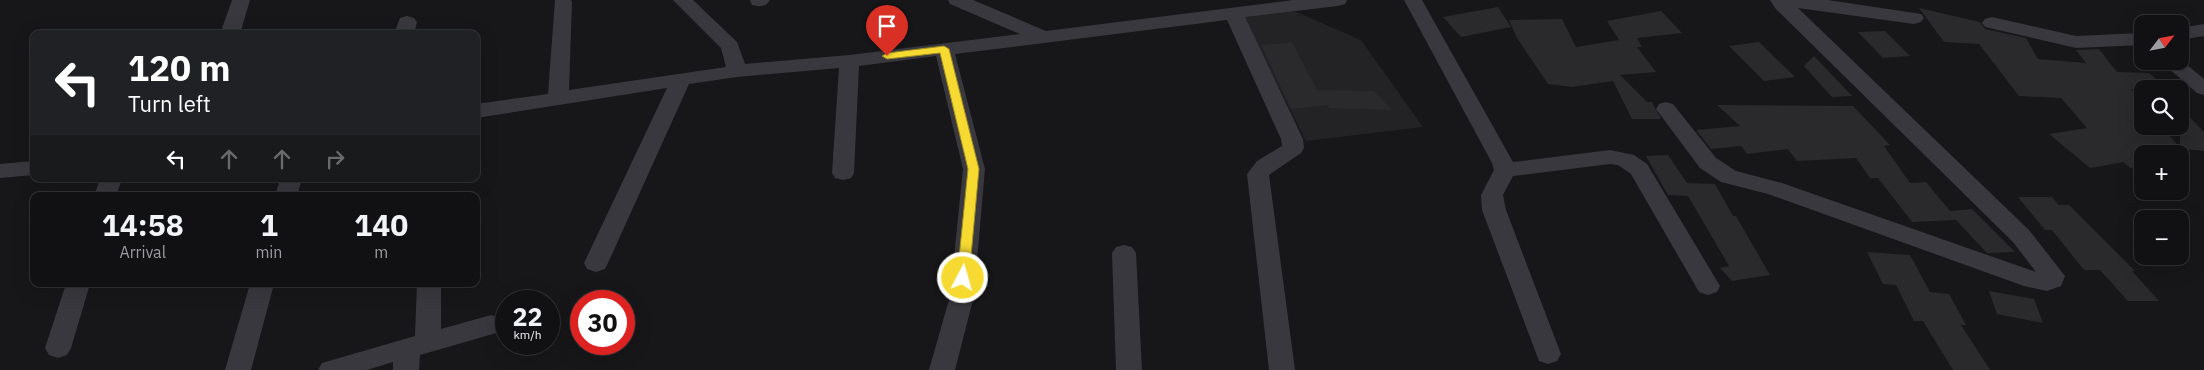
<!DOCTYPE html>
<meta charset="utf-8">
<style>
body{margin:0;font-family:"IBM Plex Sans",sans-serif;background:#1e1f21;color:#f1f3f6;height:100vh;display:flex;flex-direction:column;font-size:19px;white-space:nowrap}
*{box-sizing:border-box;margin:0}
p{font-size:16px;color:#9c9da0}
.icon{flex:none;width:28px;height:28px;fill:none;stroke:currentColor;stroke-width:2;stroke-linecap:round;stroke-linejoin:round}
.map{position:relative;flex:1;overflow:hidden}
.panel{position:absolute;left:30px;top:192px;width:450px;height:95px;display:flex;flex-direction:column;background:#111113;border-radius:10px;box-shadow:0 5px 20px #0002,0 0 0 1px #303133}
.panel>*{flex:none}
.guide{position:absolute;left:30px;top:30px;width:450px;height:152px;border-radius:10px;box-shadow:0 5px 20px #0002,0 0 0 1px #303133;background:#202124;color:#fff;overflow:hidden}
.needle{width:32px;rotate:58deg}
.controls{position:absolute;left:2134px;top:15px;display:grid;gap:10px}
.controls a{display:grid;place-items:center;width:55px;height:55px;border-radius:10px;background:#111113;box-shadow:0 5px 20px #0002,0 0 0 1px #303133;font-size:25px}
.speed{position:absolute;left:495px;top:290px;display:flex;gap:10px;font-size:25px;font-weight:700;text-align:center}
.speed>*{display:grid;place-content:center;width:65px;height:65px;border-radius:50%;background:#111113;box-shadow:0 5px 20px #0002,0 0 0 1px #303133;line-height:1}
.speed small{font-size:12px;font-weight:400}
.speed .limit{border:8px solid #d22;background:#fff;color:#111}
.pin{position:absolute;display:grid;place-items:center;width:42px;height:42px;color:#fff;margin:-51px -21px;border-radius:50% 50% 50% 0;rotate:-45deg;box-shadow:0 0 5px #0007}
.pin .icon{rotate:45deg}
.me{position:absolute;width:55px;margin:-28px;rotate:6deg;stroke-linejoin:round;filter:drop-shadow(0 0 4px #0008)}
.turn{display:flex;align-items:center;gap:18px;height:105px;padding:0 15px;font-size:22px}
.turn .icon{width:65px;height:65px;stroke-width:2.5}
.turn b{display:block;font-size:35px;line-height:42px}
.lanes{display:flex;align-items:center;height:48px;padding:0 15px;background:#0003;justify-content:center;gap:25px;direction:ltr}
.lanes .off{opacity:.35}
.eta{display:flex;justify-content:space-evenly;align-items:center;height:85px;text-align:center}
.eta b{font-size:30px;font-weight:800;line-height:35px}
.map>svg:first-child{display:block}
.built{fill:#232326}
.building{fill:#2a2a2d}
.lines{fill:none;stroke-linecap:round;stroke-linejoin:round}
.minor{fill:#38383e;fill-rule:evenodd}
.route{fill:#f6da32;stroke:#a08e20}
</style>
<div class="map">
<svg width="2204" height="370" viewBox="0 0 2204 370">
<rect width="100%" height="100%" fill="#171719"/>
<!-- built -->
<path class="built" d="M1292 10 1361 40 1423 127 1306 141 1243 16Z"/>
<!-- building -->
<g class="building">
<path d="M1498 7 1511 27 1461 37 1443 17Z"/>
<path d="M1919 8 1980 22 1985 29 2026 38 2038 59 2086 63 2076 50 2099 49 2117 72 2149 73 2169 89H2131L2142 103V128L2164 129 2180 148V107L2204 132V151L2150 146 2159 154H2142V167L2130 168 2124 162 2090 168 2049 134 2087 128 2061 98 2019 96 1979 44 1944 42Z"/>
<path d="M1661 11 1682 33 1637 38 1642 47H1637L1656 72 1620 75 1647 102H1652L1661 119H1632L1613 81 1600 83 1598 81 1599 83 1573 87 1548 84 1517 38 1509 20 1562 19 1576 47 1619 40 1607 21Z"/>
<path d="M1885 31 1910 56 1883 58 1858 32Z"/>
<path d="M1292 42 1317 90 1374 91 1392 110 1329 108 1328 105 1291 109 1261 45Z"/>
<path d="M1759 42 1795 77 1764 81 1729 46Z"/>
<path d="M1814 56 1852 96 1832 97 1804 66Z"/>
<path d="M1717 105 1853 106 1890 145 1884 146 1910 183 1926 182 1950 211 1972 209 2015 252 1987 253 1956 220 1912 222 1878 178H1870L1856 158 1797 161 1788 149 1747 154 1741 146 1711 149 1696 130 1740 126Z"/>
<path d="M1668 155 1687 183 1715 184 1733 216H1736L1770 275 1732 281 1720 268 1729 266 1688 196 1668 195 1646 156Z"/>
<path d="M2018 197H2052L2059 205H2069L2135 271H2132L2159 301H2128L2100 270H2084L2052 230H2045Z"/>
<path d="M1867 252 1910 255 1930 292 1949 294 1966 325H1961L1990 370H1953L1923 321H1914L1896 285 1883 284Z"/>
<path d="M1989 291 2034 299 2043 323 1997 314Z"/>
</g>
<g class="lines">
<!-- minor -->
<g class="minor">
<path d="M232 0H250L240 34H220Z"/>
<path d="M555 0H571L572 2 569 90 726 67 721 48 673 0H693L737 42 745 64 849 55 1020 34 950 4 948 0H973L1046 31 1293 0H1347L1345 4 1338 6 1245 17 1303 139 1304 148 1301 153 1269 175 1295 370H1269L1247 174 1257 161 1282 146 1281 139 1227 20 955 54 985 169 974 296 955 370H929L950 296 963 169 936 56 859 66 854 173 851 178 843 180 835 178 832 173 839 68 737 77 689 84 608 263 605 269 596 272 587 269 584 263 667 88 476 118V104L548 94Z"/>
<path d="M750 0H770C766 7 760 7 752 5Z"/>
<path d="M1404 0H1422L1513 162 1610 150 1634 155 1647 164 1720 286 1717 292 1708 295 1699 292 1631 174 1618 165 1610 164 1513 176 1503 195 1506 210 1561 354 1557 361 1548 364 1539 361 1482 210 1481 195 1494 170 1492 163Z"/>
<path d="M1770 0H1828L1921 14 1924 18 1921 22 1914 24 1798 8 2029 230 2065 276 2061 286 2047 291 2024 286 1768 194 1721 182 1700 168 1656 109 1659 104 1666 102 1673 104 1716 158 1736 171 1782 183 2036 272 2013 242 1775 8Z"/>
<path d="M407 16 414 18 417 22 414 34H394L400 18Z"/>
<path d="M1992 17 2076 36 2142 33V45L2076 48 1985 27 1982 23 1985 19Z"/>
<path d="M2204 24V36L2180 40V28Z"/>
<path d="M2180 59 2204 79V95L2197 93 2160 61H2180Z"/>
<path d="M34 161V175L0 178V164Z"/>
<path d="M100 179H122L116 196H94Z"/>
<path d="M280 179H302L297 196H275Z"/>
<path d="M1124 245 1132 247 1136 253 1142 370H1116L1112 253 1116 247Z"/>
<path d="M66 284H90L71 348 67 355 58 358 49 355 45 348Z"/>
<path d="M250 284H274L251 370H225Z"/>
<path d="M417 284H441V329L491 315 500 318 504 325 500 332 420 355 419 370H393V362L367 370H318L322 363 415 336Z"/>
</g>
</g>
<!-- route -->
<path class="route" d="M944 46 949 49 979 169 969 278 963 283 957 278 968 169 940 53 887 59 882 56 887 53Z"/>
</svg>
<div class="controls">
<a><svg class="needle" viewBox="-14 -14 28 28"><path d="M0-13l5 13h-10z" fill="#e53935"/><path d="M0 13l5-13h-10z" fill="#9c9da0"/></svg></a>
<a><svg class="icon" aria-label="search" viewBox="0 0 24 24"><circle cx="10" cy="10" r="6"/><path d="M15 15l6 6"/></svg></a>
<a>+</a>
<a>−</a>
</div>
<div class="speed"><div>22<small>km/h</small></div><div class="limit">30</div></div>
<div class="pin" style="left:887px;top:56px;background:#d93025"><svg class="icon" aria-label="arrive" viewBox="0 0 24 24"><path d="M6 21V4h12l-3 4 3 4H6"/></svg></div>
<svg class="me" style="left:963px;top:278px" viewBox="-20 -20 40 40"><circle r="17" fill="#f6da32" stroke="#fff" stroke-width="3"/><path d="M0-11L8 9 0 5-8 9z" fill="#fff"/></svg>
<div class="guide">
<div class="turn"><svg class="icon" aria-label="left" viewBox="0 0 24 24"><path d="M17 20v-9H6M10 6l-5 5 5 5"/></svg><div><b>120 m</b>Turn left</div></div>
<div class="lanes"><svg class="icon" aria-label="left" viewBox="0 0 24 24"><path d="M17 20v-9H6M10 6l-5 5 5 5"/></svg><svg class="icon off" aria-label="ahead" viewBox="0 0 24 24"><path d="M12 20V5M6 11l6-6 6 6"/></svg><svg class="icon off" aria-label="ahead" viewBox="0 0 24 24"><path d="M12 20V5M6 11l6-6 6 6"/></svg><svg class="icon off" aria-label="right" viewBox="0 0 24 24"><path d="M7 20v-9h11M14 6l5 5-5 5"/></svg></div>
</div>
<section class="panel">
<div class="eta">
<div><b>14:58</b><p>Arrival</p></div>
<div><b>1</b><p>min</p></div>
<div><b>140</b><p>m</p></div>
</div>
</section>
</div>
